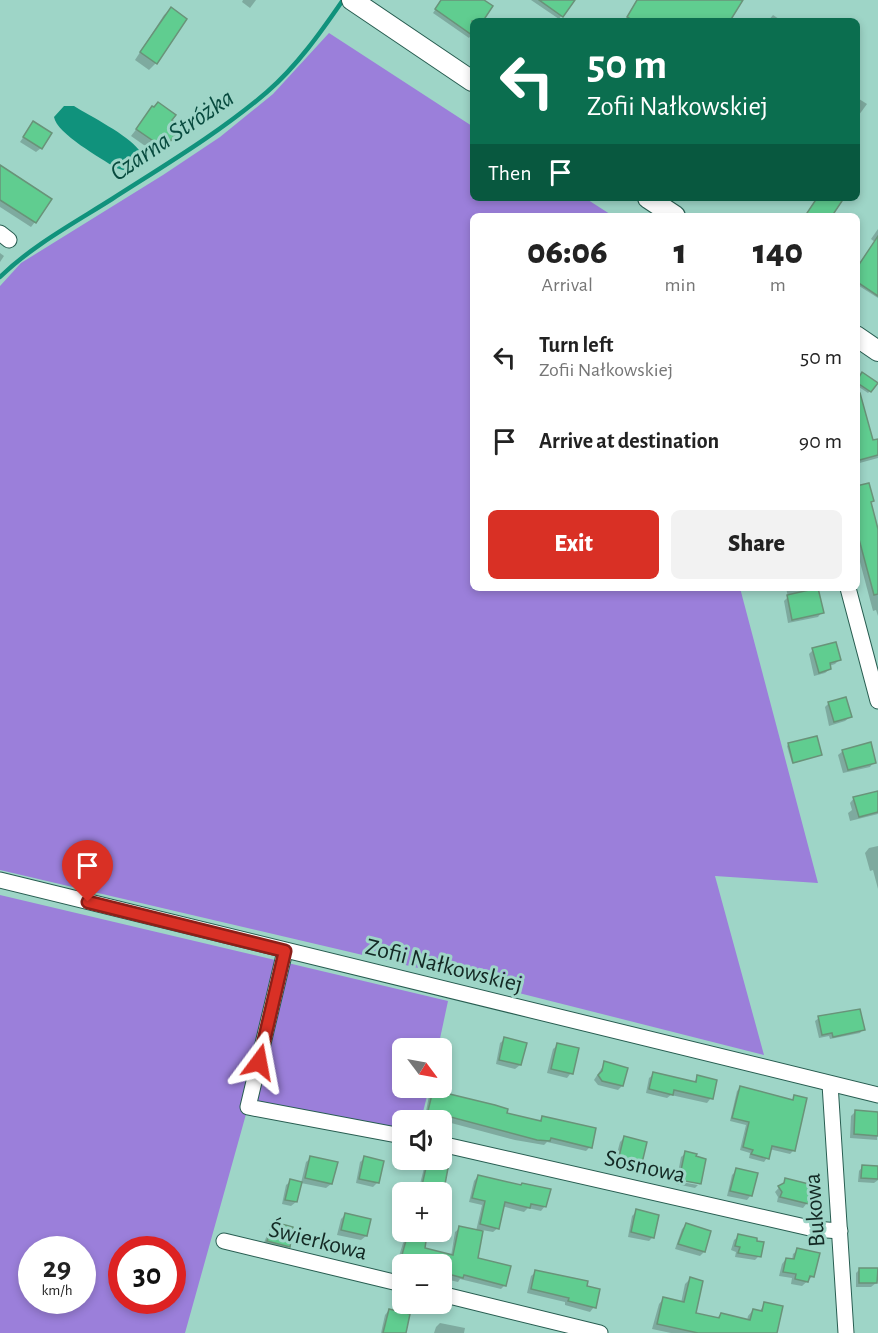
<!DOCTYPE html>
<meta charset="utf-8">
<style>
body{margin:0;font-family:"Alegreya Sans",sans-serif;background:#f2f2f2;color:#222;height:100vh;display:flex;flex-direction:column;font-size:22px;white-space:nowrap}
*{box-sizing:border-box;margin:0}
p{font-size:20px;color:#767676}
.icon{flex:none;width:33px;height:33px;fill:none;stroke:currentColor;stroke-width:2;stroke-linecap:round;stroke-linejoin:round}
.map{position:relative;flex:1;overflow:hidden}
.panel{position:absolute;left:470px;top:213px;width:390px;height:378px;display:flex;flex-direction:column;background:#fff;border-radius:9px;box-shadow:0 3px 9px #0003}
.panel>*{flex:none}
.top-card{position:absolute;left:470px;top:18px;width:390px;height:183px;border-radius:9px;box-shadow:0 3px 9px #0003;background:#0b6e4f;color:#fff;overflow:hidden}
.needle{width:39px;rotate:122deg}
.fabs{position:absolute;left:392px;top:1038px;display:grid;gap:12px}
.fabs a{display:grid;place-items:center;width:60px;height:60px;border-radius:9px;background:#fff;box-shadow:0 3px 9px #0003;font-size:30px}
.speed{position:absolute;left:18px;top:1236px;display:flex;gap:12px;font-size:30px;font-weight:700;text-align:center}
.speed>*{display:grid;place-content:center;width:78px;height:78px;border-radius:50%;background:#fff;box-shadow:0 3px 9px #0003;line-height:1}
.speed small{font-size:15px;font-weight:400}
.speed .limit{border:9px solid #d22;background:#fff;color:#111}
.pin{position:absolute;display:grid;place-items:center;width:51px;height:51px;color:#fff;margin:-62px -26px;border-radius:50% 50% 50% 0;rotate:-45deg;box-shadow:0 0 6px #0007}
.pin .icon{rotate:45deg}
.me{position:absolute;width:66px;margin:-33px;rotate:13deg;stroke-linejoin:round;filter:drop-shadow(0 0 4px #0008)}
.turn{display:flex;align-items:center;gap:21px;height:126px;padding:0 18px;font-size:27px}
.turn .icon{width:78px;height:78px;stroke-width:2.5}
.turn b{display:block;font-size:42px;line-height:51px}
.then{display:flex;align-items:center;height:57px;padding:0 18px;background:#0003;gap:12px;font-size:22px}
.eta{display:flex;justify-content:space-evenly;align-items:center;height:102px;text-align:center}
.eta b{font-size:36px;font-weight:800;line-height:42px}
.primary-button{display:flex;gap:12px;margin-top:auto;padding:12px 18px}
.primary-button a{flex:1;height:69px;border-radius:9px;background:#d93025;color:#fff;font-size:24px;font-weight:800;line-height:69px;text-align:center}
.primary-button a+a{background:#f2f2f2;color:#222}
ul{padding:0;list-style:none}
li{display:flex;align-items:center;gap:18px;height:84px;padding:0 18px}
li div{flex:1}
li b{display:block;font-size:22px}
li em{font-style:normal}
.map>svg:first-child{display:block}
.forest{fill:#9b7fda;fill-rule:evenodd}
.water{fill:#10927c}
.shadow{fill:#0003}
.lines{fill:none;stroke-linecap:round;stroke-linejoin:round}
.stream{stroke:#10927c;stroke-width:4.5}
.building{fill:#60cd90;stroke:#699379;stroke-width:1.5}
.minor-casing{stroke:#285d51;stroke-width:17}
.tertiary-casing{stroke:#285d51;stroke-width:22}
.minor{stroke:#fff;stroke-width:15}
.tertiary{stroke:#fff;stroke-width:20}
.route-casing{stroke:#8d1f18;stroke-width:15}
.route{stroke:#d93025;stroke-width:10}
.labels{text-anchor:middle;dominant-baseline:central;stroke-width:6;stroke-linejoin:round;paint-order:stroke}
.street-label{font-size:24px;fill:#132924;stroke:#9ed5c7}
.water-label{font-size:26px;font-style:italic;fill:#084b3f;stroke:#9ed5c7}
</style>
<div class="map">
<svg width="878" height="1333" viewBox="0 0 878 1333">
<rect width="100%" height="100%" fill="#9ed5c7"/>
<!-- forest -->
<g class="forest">
<path d="M329 33 472 126V198H585L613 216H472V588H740L818 883 715 876 764 1055 448 975 0 870V286L21 263 163 175 220 137 273 94Z"/>
<path d="M0 895 448 1001 438 1048H402V1088H429L421 1120H402V1136L248 1107 185 1333H0ZM32 1250H82V1300H32ZM122 1250H172V1300H122Z"/>
</g>
<!-- water -->
<path class="water" d="M64 106H74C90 116 128 135 139 150 142 155 142 159 141 164L123 170 116 168C101 158 57 134 54 117Z"/>
<!-- shadow -->
<g class="shadow">
<path d="M243 0H256L250 8 242 2Z"/>
<path d="M442 0H481L482 21H472V34L469 38 433 13Z"/>
<path d="M531 0H573L559 19Z"/>
<path d="M171 9 156 63 149 70 135 60 164 15Z"/>
<path d="M773 15 782 21H768Z"/>
<path d="M856 97 867 104 856 119Z"/>
<path d="M153 108 170 120 164 148 158 155 131 136Z"/>
<path d="M33 123 41 148 36 152 20 142Z"/>
<path d="M0 174 35 222 31 227 0 207Z"/>
<path d="M878 229V298L856 284V270L875 242 871 239Z"/>
<path d="M0 253 4 256 0 262Z"/>
<path d="M860 375 870 391 868 393 856 385Z"/>
<path d="M856 403 872 442 878 440V458L856 464Z"/>
<path d="M856 488 870 503 878 530V616L876 610 873 611 856 547Z"/>
<path d="M786 588H816L822 612 818 617 788 623 784 601 788 597Z"/>
<path d="M813 650 839 660 835 664 829 666 830 669 825 673 814 676 809 654Z"/>
<path d="M829 703 850 717 845 721 829 726 825 707Z"/>
<path d="M789 744 820 755 792 763 787 746Z"/>
<path d="M843 751 874 762 870 767 843 773 838 755Z"/>
<path d="M878 792V814L850 821 848 813 852 810 850 803 854 798Z"/>
<path d="M878 846V889L873 870 870 871 865 853 869 848Z"/>
<path d="M819 1018 863 1029 860 1033 830 1039 829 1036 819 1038 815 1021Z"/>
<path d="M505 1039 520 1065 515 1069 496 1064 500 1043Z"/>
<path d="M558 1045 571 1073 567 1078 547 1073 553 1049Z"/>
<path d="M605 1063 622 1086 618 1090 598 1085 594 1080Z"/>
<path d="M654 1074 693 1083 698 1077 711 1098 707 1103 671 1095 667 1098 646 1093 649 1078Z"/>
<path d="M741 1087 791 1101 795 1097 794 1150 790 1154 769 1149 767 1158 764 1162 749 1158 750 1153 740 1150 746 1125 730 1121 737 1091Z"/>
<path d="M433 1091 505 1114 538 1122 542 1118 590 1147 586 1151 547 1142 544 1145 515 1140 425 1116 429 1096Z"/>
<path d="M855 1112 878 1113 877 1140 850 1138 851 1116Z"/>
<path d="M624 1138 640 1162 636 1166 615 1161 620 1142Z"/>
<path d="M686 1153 700 1183 699 1185V1182L677 1178 681 1157Z"/>
<path d="M311 1158 331 1184 326 1188 301 1183 306 1162Z"/>
<path d="M365 1158 378 1182 373 1187 356 1183 360 1162Z"/>
<path d="M428 1165 446 1169 441 1194V1192H418L424 1168Z"/>
<path d="M863 1166 878 1167V1180L874 1183 858 1182 859 1171Z"/>
<path d="M737 1170 751 1195 747 1200 727 1196 732 1175Z"/>
<path d="M478 1176 545 1206 541 1211 528 1208 524 1212 502 1206 498 1228 493 1232 482 1230 476 1259 505 1285 501 1289 460 1279 458 1282 441 1278V1264H402V1268L396 1266 403 1243 407 1238 423 1249 451 1256 455 1232 460 1228 476 1231 482 1205 469 1202 474 1181Z"/>
<path d="M786 1180 807 1203 803 1208 777 1202 778 1197 775 1192Z"/>
<path d="M291 1181 296 1202 291 1206 282 1204 286 1185Z"/>
<path d="M676 1181 698 1185 695 1188 676 1184Z"/>
<path d="M637 1211 653 1237 649 1241 628 1237 632 1216Z"/>
<path d="M345 1215 366 1236 361 1240 337 1235 341 1219Z"/>
<path d="M274 1224 289 1246 285 1251 263 1245 270 1228Z"/>
<path d="M686 1225 704 1252 700 1256 675 1249 682 1229Z"/>
<path d="M739 1236 759 1256 755 1260 735 1257 736 1252 731 1250 734 1240Z"/>
<path d="M798 1250 813 1276 802 1286 791 1284 792 1278 779 1276 782 1264 786 1259 792 1260 793 1254Z"/>
<path d="M860 1269 876 1283 871 1287H856V1273Z"/>
<path d="M536 1272 585 1287 594 1307 590 1312 565 1305V1302L527 1293 531 1276Z"/>
<path d="M690 1279 694 1314 716 1319 721 1314 747 1321 748 1316 753 1310 759 1312 765 1304 776 1333H671L652 1329 659 1304 664 1298 681 1303 685 1284Z"/>
<path d="M389 1310 404 1333H381L385 1315Z"/>
<path d="M440 1323 465 1328 464 1333H434L436 1327Z"/>
</g>
<g class="lines">
<!-- stream -->
<path class="stream" d="M0 277C33 245 74 223 112 199 165 165 219 133 267 92 297 66 321 32 343 0"/>
</g>
<!-- building -->
<g class="building">
<path d="M441 0H484L493 6 483 21H472V35L435 9Z"/>
<path d="M539 0H575L563 17Z"/>
<path d="M637 0H743L730 21H634L627 17Z"/>
<path d="M171 7 187 19 157 64 140 52Z"/>
<path d="M158 102 176 115 172 120 181 126 165 149 136 129 152 106 154 107Z"/>
<path d="M33 121 52 133 42 149 23 137Z"/>
<path d="M0 165 52 199 36 223 0 200Z"/>
<path d="M817 198H844L832 216H805Z"/>
<path d="M878 236V296L856 281V269Z"/>
<path d="M862 372 878 383 871 392 856 382Z"/>
<path d="M856 393H860L873 440 878 439V455L856 461Z"/>
<path d="M869 483 874 501 871 502 878 529V594L874 595 856 528V486Z"/>
<path d="M818 588 824 613 792 620 787 595Z"/>
<path d="M836 642 841 660 830 663 831 669 819 673 812 648Z"/>
<path d="M846 697 852 717 834 722 828 702Z"/>
<path d="M817 736 822 755 793 763 788 743Z"/>
<path d="M871 742 876 763 848 770 842 750Z"/>
<path d="M878 791V812L859 817 853 797Z"/>
<path d="M860 1009 865 1030 833 1037 832 1033 822 1035 818 1016Z"/>
<path d="M504 1037 527 1043 521 1065 499 1060Z"/>
<path d="M557 1043 579 1048 573 1074 551 1069Z"/>
<path d="M604 1061 628 1068 623 1086 602 1081 598 1075 602 1071Z"/>
<path d="M653 1072 696 1082 697 1075 717 1080 713 1099 674 1090 673 1095 649 1089Z"/>
<path d="M740 1086 793 1100 794 1095 807 1098 795 1151 772 1146 769 1159 751 1154 753 1150 743 1147 749 1122 732 1118Z"/>
<path d="M433 1090 495 1105 508 1109 507 1113 541 1121 542 1116 596 1128 592 1148 551 1138 550 1141 537 1140 428 1111Z"/>
<path d="M855 1110 878 1112V1136L854 1134Z"/>
<path d="M624 1136 647 1142 642 1163 619 1157Z"/>
<path d="M685 1151 697 1154 696 1156 706 1159 701 1184 679 1180Z"/>
<path d="M310 1156 338 1162 332 1184 305 1178Z"/>
<path d="M364 1156 384 1161 379 1183 359 1179Z"/>
<path d="M427 1163 448 1168 443 1195 441 1192 421 1190Z"/>
<path d="M862 1165 878 1166V1179L861 1178Z"/>
<path d="M736 1168 758 1173 752 1196 730 1191Z"/>
<path d="M478 1175 521 1185 522 1183 551 1189 546 1207 531 1204 530 1208 505 1202 499 1229 480 1224 485 1201 472 1198Z"/>
<path d="M785 1178 813 1185 809 1204 780 1197 782 1192 778 1186 784 1183Z"/>
<path d="M290 1179 302 1182 297 1202 285 1200Z"/>
<path d="M636 1209 659 1215 654 1238 631 1232Z"/>
<path d="M345 1213 371 1219 367 1236 341 1230Z"/>
<path d="M274 1222 293 1227 290 1247 267 1241Z"/>
<path d="M686 1223 711 1231 705 1252 678 1244Z"/>
<path d="M459 1226 483 1231 478 1258 511 1266 506 1286 464 1275 463 1278 441 1272V1264H410L400 1262 407 1237 426 1241 425 1248 453 1255Z"/>
<path d="M738 1234 757 1238V1241L764 1242 761 1257 738 1253 740 1247 735 1246Z"/>
<path d="M797 1248 820 1253 814 1277 810 1276 808 1282 795 1279 796 1274 783 1272 786 1258 794 1259Z"/>
<path d="M859 1268H878L877 1283H859Z"/>
<path d="M535 1270 588 1281 587 1286 600 1289 596 1308 568 1301 569 1298 531 1289Z"/>
<path d="M690 1277 703 1281 696 1313 719 1318 721 1313 750 1320 753 1309 762 1311 764 1302 783 1306 777 1333H698L657 1324 663 1297 684 1302Z"/>
<path d="M389 1309 410 1314 406 1333H383Z"/>
</g>
<g class="lines">
<defs>
<g id="minor">
<path d="M0 233 9 240"/>
<path d="M848 588 878 701"/>
<path d="M0 880 878 1095"/>
<path d="M285 951 248 1107 402 1136"/>
<path d="M830 1084 846 1333"/>
<path d="M441 1144 814 1229 840 1231"/>
<path d="M224 1241 402 1284"/>
<path d="M441 1294 600 1333"/>
</g>
<g id="tertiary">
<path d="M352 0 472 81"/>
<path d="M648 198 675 216"/>
<path d="M856 336 878 351"/>
</g>
</defs>
<!-- minor casing -->
<use href="#minor" class="minor-casing"/>
<!-- tertiary casing -->
<use href="#tertiary" class="tertiary-casing"/>
<!-- minor -->
<use href="#minor" class="minor"/>
<!-- tertiary -->
<use href="#tertiary" class="tertiary"/>
</g>
<g class="lines">
<defs>
<path id="route" d="M88 902 285 951 259 1062"/>
</defs>
<!-- route casing -->
<use href="#route" class="route-casing"/>
<!-- route -->
<use href="#route" class="route"/>
</g>
<g class="labels">
<!-- street labels -->
<g class="street-label">
<text transform="translate(444 966) rotate(14)">Zofii Nałkowskiej</text>
<text transform="translate(645 1167) rotate(13)">Sosnowa</text>
<text transform="translate(815 1210) rotate(-94)">Bukowa</text>
<text transform="translate(318 1241) rotate(14)">Świerkowa</text>
</g>
<!-- water labels -->
<g class="water-label">
<text transform="translate(172 135) rotate(-34)">Czarna Stróżka</text>
</g>
</g>
</svg>
<div class="fabs">
<a><svg class="needle" viewBox="-14 -14 28 28"><path d="M0-13l5 13h-10z" fill="#e53935"/><path d="M0 13l5-13h-10z" fill="#767676"/></svg></a>
<a><svg class="icon" aria-label="sound" viewBox="0 0 24 24"><path d="M4 9h4l5-4v14l-5-4H4zM17 9q2 3 0 6"/></svg></a>
<a>+</a>
<a>−</a>
</div>
<div class="speed"><div>29<small>km/h</small></div><div class="limit">30</div></div>
<div class="pin" style="left:88px;top:902px;background:#d93025"><svg class="icon" aria-label="arrive" viewBox="0 0 24 24"><path d="M6 21V4h12l-3 4 3 4H6"/></svg></div>
<svg class="me" style="left:259px;top:1062px" viewBox="-20 -20 40 40"><path d="M0-17L14 15 0 8-14 15z" fill="#d93025" stroke="#fff" stroke-width="4"/></svg>
<div class="top-card">
<div class="turn"><svg class="icon" aria-label="left" viewBox="0 0 24 24"><path d="M17 20v-9H6M10 6l-5 5 5 5"/></svg><div><b>50 m</b>Zofii Nałkowskiej</div></div>
<div class="then">Then<svg class="icon" aria-label="arrive" viewBox="0 0 24 24"><path d="M6 21V4h12l-3 4 3 4H6"/></svg></div>
</div>
<section class="panel">
<div class="eta">
<div><b>06:06</b><p>Arrival</p></div>
<div><b>1</b><p>min</p></div>
<div><b>140</b><p>m</p></div>
</div>
<ul>
<li><svg class="icon" aria-label="left" viewBox="0 0 24 24"><path d="M17 20v-9H6M10 6l-5 5 5 5"/></svg><div><b>Turn left</b><p>Zofii Nałkowskiej</p></div><em>50 m</em></li>
<li><svg class="icon" aria-label="arrive" viewBox="0 0 24 24"><path d="M6 21V4h12l-3 4 3 4H6"/></svg><div><b>Arrive at destination</b></div><em>90 m</em></li>
</ul>
<div class="primary-button"><a>Exit</a><a>Share</a></div>
</section>
</div>
